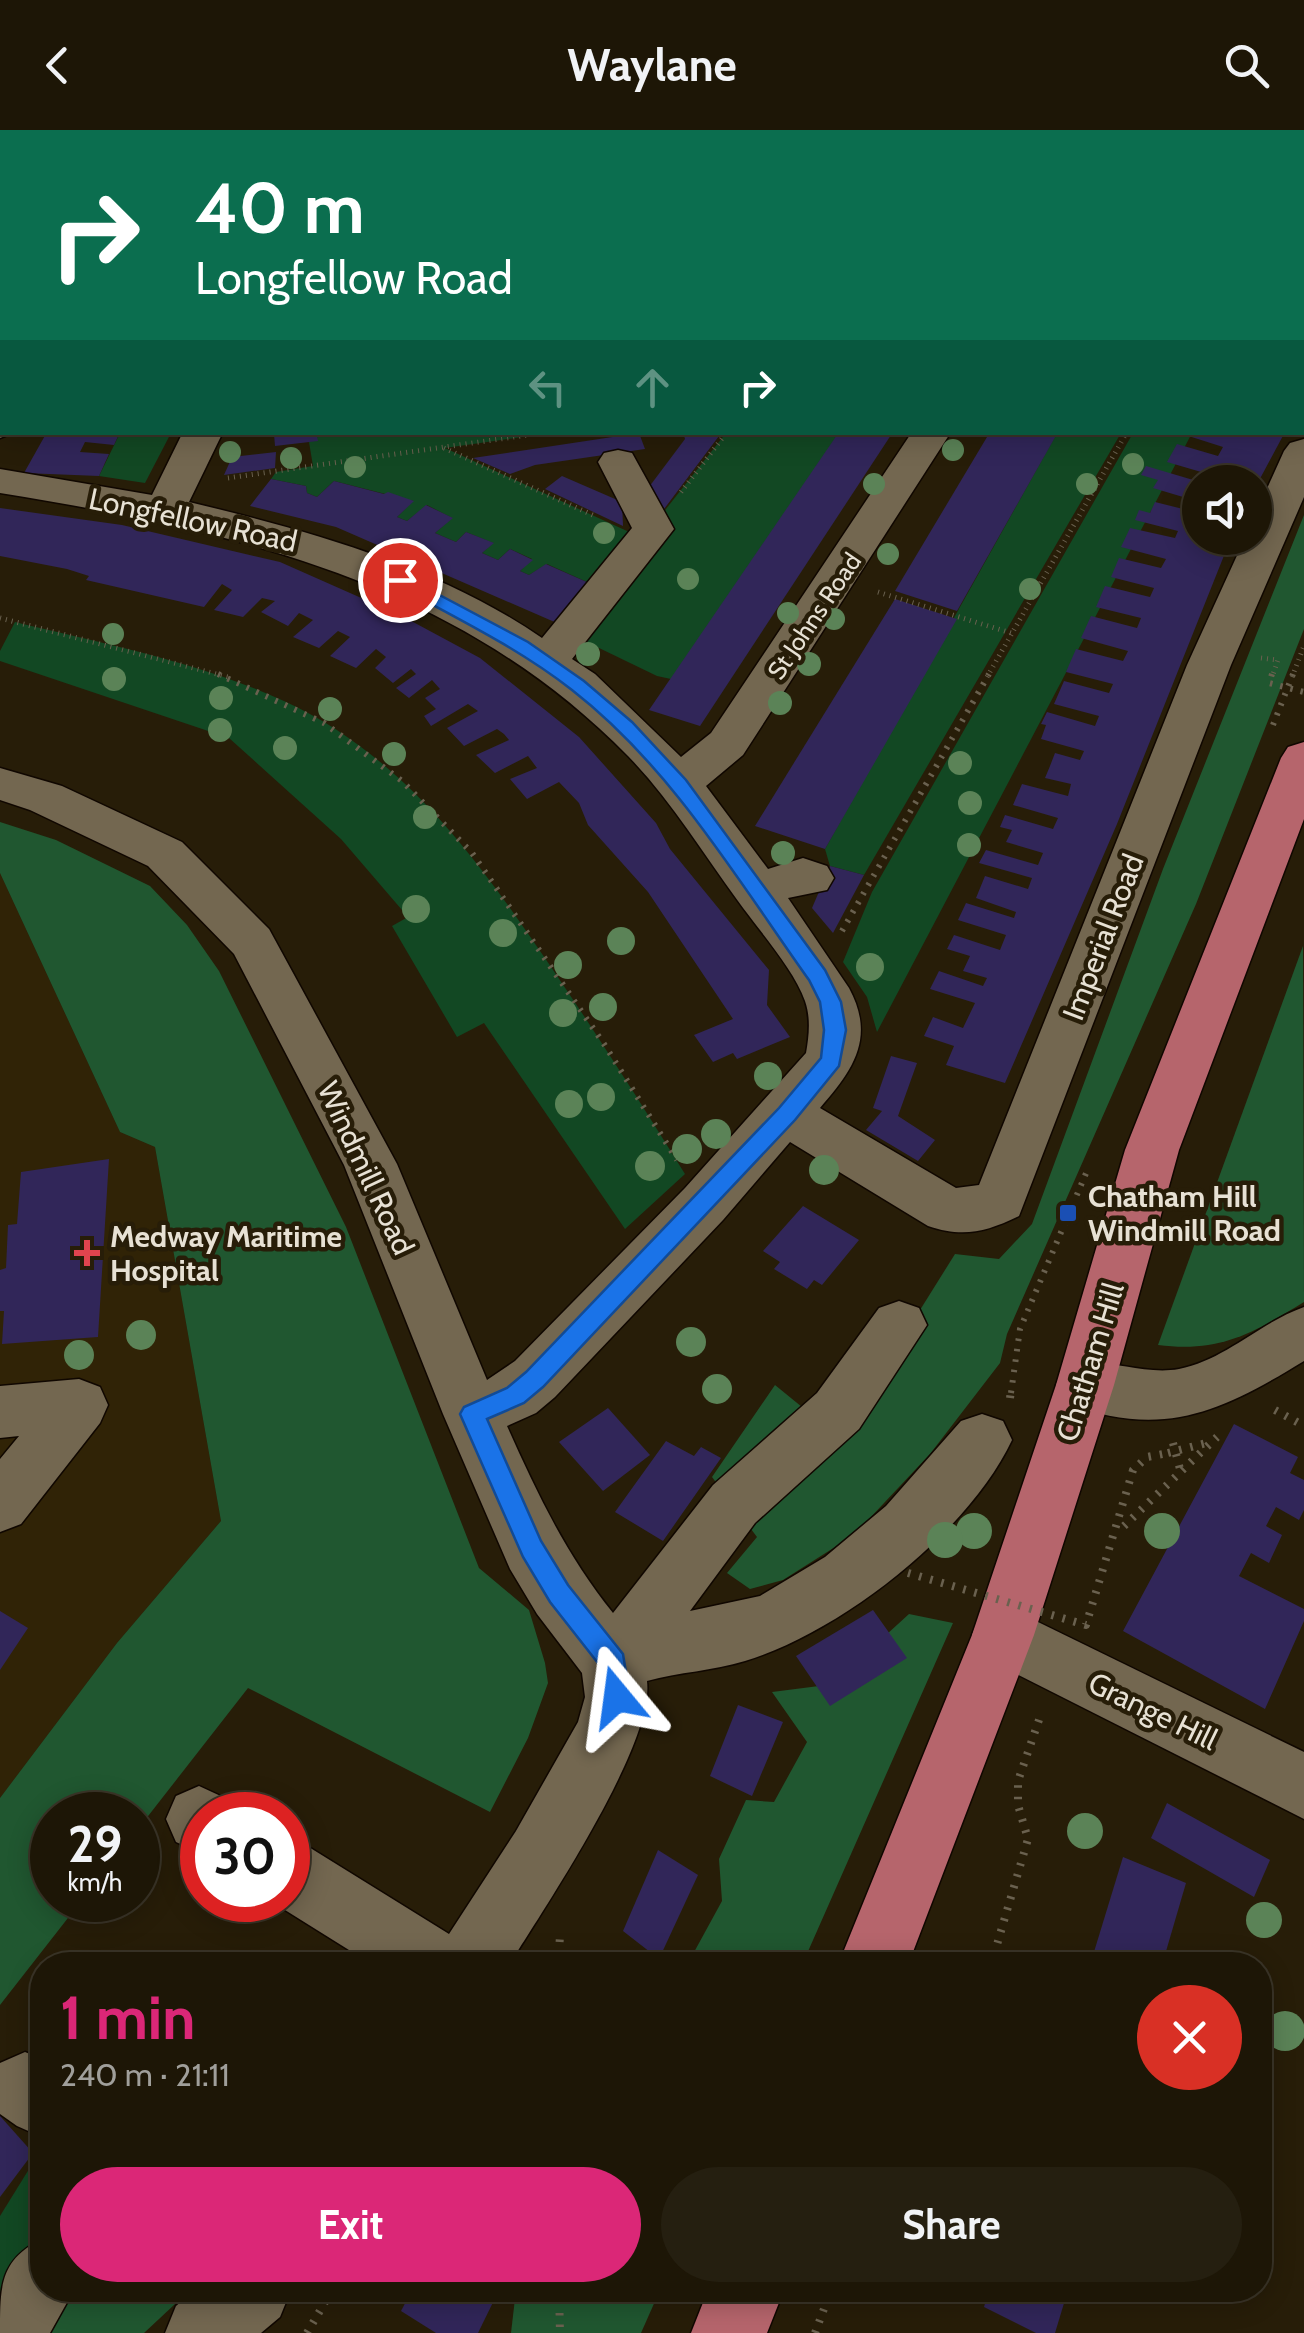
<!DOCTYPE html>
<meta charset="utf-8">
<style>
body{margin:0;font-family:Cabin,sans-serif;background:#251f10;color:#f1f3f6;height:100vh;display:flex;flex-direction:column;font-size:38px;white-space:nowrap}
*{box-sizing:border-box;margin:0}
p{font-size:32px;color:#a09f9b}
.icon{flex:none;width:55px;height:55px;fill:none;stroke:currentColor;stroke-width:2;stroke-linecap:round;stroke-linejoin:round}
.map{position:relative;flex:1;overflow:hidden}
.sheet{position:absolute;left:30px;top:1822px;width:1242px;height:350px;display:flex;flex-direction:column;background:#1d1606;border-radius:40px;box-shadow:0 5px 25px #0003,0 0 0 2px #3b3528}
.sheet>*{flex:none}
.guide{position:absolute;left:0px;top:0px;width:1305px;height:305px;box-shadow:0 5px 25px #0003,0 0 0 2px #3b3528;background:#0b6e4f;color:#fff;overflow:hidden}
.fabs{position:absolute;left:1182px;top:335px;display:grid;gap:20px}
.fabs a{display:grid;place-items:center;width:90px;height:90px;border-radius:50%;background:#1d1606;box-shadow:0 5px 25px #0003,0 0 0 2px #3b3528;font-size:50px}
.speed{position:absolute;left:30px;top:1662px;display:flex;gap:20px;font-size:50px;font-weight:700;text-align:center}
.speed>*{display:grid;place-content:center;width:130px;height:130px;border-radius:50%;background:#1d1606;box-shadow:0 5px 25px #0003,0 0 0 2px #3b3528;line-height:1}
.speed small{font-size:25px;font-weight:400}
.speed .limit{border:15px solid #d22;background:#fff;color:#111}
.pin{position:absolute;display:grid;place-items:center;width:85px;height:85px;color:#fff;margin:-42px;border:5px solid #fff;border-radius:50%;box-shadow:0 2px 10px #0007}
.me{position:absolute;width:110px;margin:-55px;rotate:344deg;stroke-linejoin:round;filter:drop-shadow(0 0 8px #0008)}
.turn{display:flex;align-items:center;gap:35px;height:210px;padding:0 30px;font-size:45px}
.turn .icon{width:130px;height:130px;stroke-width:2.5}
.turn b{display:block;font-size:70px;line-height:85px}
.lanes{display:flex;align-items:center;height:95px;padding:0 30px;background:#0003;justify-content:center;gap:50px;direction:ltr}
.lanes .off{opacity:.35}
.round{display:grid;place-items:center;flex:none;width:105px;height:105px;border-radius:52px;background:#251f10}
.overview{display:flex;align-items:center;justify-content:space-between;height:170px;padding:0 30px}
h1{font-size:60px;font-weight:700;line-height:75px;color:#db2777}
.action{display:flex;gap:20px;margin-top:auto;padding:20px 30px}
.action a{flex:1;height:115px;border-radius:60px;background:#db2777;color:#fff;font-size:40px;font-weight:700;line-height:115px;text-align:center}
.action a+a{background:#251f10;color:#f1f3f6}
header{display:flex;justify-content:space-between;align-items:center;height:130px;padding:0 30px;background:#1d1606;font-size:45px;font-weight:700}
.map>svg:first-child{display:block}
.built{fill:#302306}
.green{fill:#124823}
.forest{fill:#205730}
.building{fill:#312659}
.lines{fill:none;stroke-linecap:round;stroke-linejoin:round}
.minor-casing{stroke:#100700;stroke-width:3}
.major-casing{stroke:#100700;stroke-width:3}
.path-far2{stroke:#6a614f;stroke-width:5;stroke-dasharray:1 5;stroke-linecap:butt}
.path-far1{stroke:#6a614f;stroke-width:6;stroke-dasharray:2.5 8;stroke-linecap:butt}
.path{stroke:#6a614f;stroke-width:8;stroke-dasharray:2.5 9;stroke-linecap:butt}
.minor{fill:#736750;fill-rule:evenodd}
.major{fill:#b6656c;fill-rule:evenodd}
.path-bridge{stroke:#6a614f;stroke-width:8;stroke-dasharray:2.5 9;stroke-linecap:butt}
.tree{fill:#5b8357}
.route{fill:#1a73e8;stroke:#114b97;stroke-width:2.5}
.transit-dot{fill:#1a4fb4;stroke:#271d08;stroke-width:4}
.health-dot{fill:#e0444e;stroke:#271d08;stroke-width:4}
.labels{text-anchor:middle;dominant-baseline:central;stroke-width:9;stroke-linejoin:round;paint-order:stroke}
.far-street-label{font-size:25px;fill:#e7e1d4;stroke:#271d08}
.street-label{font-size:30px;fill:#e7e1d4;stroke:#271d08}
.poi-label{font-size:30px;font-weight:bold;fill:#e7e1d4;stroke:#271d08;text-anchor:start}
</style>
<header><svg class="icon" aria-label="back" viewBox="0 0 24 24"><path d="M15 5l-7 7 7 7"/></svg>Waylane<svg class="icon" aria-label="search" viewBox="0 0 24 24"><circle cx="10" cy="10" r="6"/><path d="M15 15l6 6"/></svg></header>
<div class="map">
<svg width="1304" height="2203" viewBox="0 0 1304 2203">
<rect width="100%" height="100%" fill="#271d08"/>
<!-- built -->
<path class="built" d="M0 743 120 1002 155 1017 221 1391 117 1513 0 1668Z"/>
<!-- green -->
<g class="green">
<path d="M120 303H171L145 353 99 346Z"/>
<path d="M324 303H551L445 318 638 406 589 453 547 434 529 445 520 441 532 429 510 419 498 430 482 423 493 413 466 402 456 412 435 403 452 388 427 375 407 391 397 387 413 371 334 351 317 367 307 363 306 356 271 349 276 342 313 336 309 312Z"/>
<path d="M726 303H839L671 549 657 546 568 503Z"/>
<path d="M1057 303H1121L864 745 830 736 825 719Z"/>
<path d="M1133 303H1192L877 902 867 867 843 832 872 762Z"/>
<path d="M15 492C106 514 198 532 284 571 404 626 477 729 549 834 596 903 641 973 685 1044L625 1099 484 893 457 907 392 796 408 787 341 709 229 608 0 531V521Z"/>
<path d="M39 2023 42 2025V2115L0 2173V2086Z"/>
</g>
<!-- forest -->
<g class="forest">
<path d="M1304 385V499L1196 774 1007 1204 1000 1233 930 1324 854 1405 783 1450 750 1459 727 1443 757 1407 712 1347 775 1255 840 1308 955 1124 999 1129 1032 1094 1163 739Z"/>
<path d="M0 692 56 710 150 756 187 795 219 841 346 1097 479 1438 529 1480 545 1533 548 1553 528 1608 490 1682 248 1558 138 1699V1685H52V1770H82L0 1875V1668L117 1513 221 1391 155 1017 120 1002 0 743Z"/>
<path d="M1303 816 1304 1172C1253 1203 1220 1223 1158 1215Z"/>
<path d="M909 1484 953 1493 802 1835H687L722 1771 719 1729 746 1670 774 1672 807 1612 772 1562 819 1556 841 1546Z"/>
<path d="M51 2160H190L144 2203H25Z"/>
<path d="M516 2160H660L641 2203H511Z"/>
</g>
<!-- building -->
<g class="building">
<path d="M47 302H120L114 315 85 312 80 322 109 324 99 346 24 343Z"/>
<path d="M316 302 318 311 275 316 274 304Z"/>
<path d="M683 302H722L655 391 640 369 685 309Z"/>
<path d="M839 302H893L700 596 649 580Z"/>
<path d="M990 302H1058L957 481 895 461Z"/>
<path d="M1176 302H1285L1255 358V352H1203L1208 344 1167 332 1177 314 1218 326 1223 317Z"/>
<path d="M639 303 645 319 535 335 510 344 473 328Z"/>
<path d="M276 322 275 338 224 345 232 327Z"/>
<path d="M1146 336 1200 352V408H1231L1117 694 1005 953 946 935 954 916 924 906 933 887 963 898 975 873 930 859 939 841 983 856 987 848 963 841 970 826 947 819 954 805 1000 820 1006 805 958 790 966 773 1014 788 1016 782 976 768 985 746 1028 759 1032 748 979 733 986 720 1038 735 1043 723 1006 712 1012 700 1000 697 1005 685 1053 699 1058 688 1013 675 1022 654 1068 666 1071 654 1045 648 1050 636 1055 623 1080 630 1084 621 1041 609 1046 595 1041 594 1047 582 1095 596 1099 586 1054 574 1064 551 1109 563 1113 554 1066 542 1076 519 1123 531 1128 521 1081 508 1091 486 1137 498 1141 488 1096 477 1105 456 1150 467 1154 458 1111 447 1119 428 1161 438 1166 429 1121 417 1130 398 1175 408 1178 401 1135 390 1139 380 1150 383 1155 372 1187 380 1193 370 1153 358 1158 350 1141 345Z"/>
<path d="M562 346 622 372 623 396 545 359Z"/>
<path d="M271 349 306 356 307 363 317 367 334 351 384 364 388 362 414 371 397 387 407 391 426 375 453 388 435 403 456 412 466 402 494 413 482 423 498 430 510 419 533 430 520 441 529 445 546 434 589 453 566 497 336 397 250 376Z"/>
<path d="M0 378 122 395 280 432 402 486 480 528 579 607 656 693 670 719 769 840 767 875 790 907 737 929 733 923 713 932 694 905 733 889 648 762 588 695 579 673 559 652 527 669 510 649 537 638 528 626 495 643 476 625 509 610 504 604 497 599 464 616 447 598 478 581 468 574 431 596 424 586 436 579 425 568 440 559 432 550 409 568 396 558 416 544 411 539 393 553 375 538 386 527 376 519 356 538 330 526 350 507 338 501 319 518 293 507 313 490 299 483 288 496 261 482 275 471 262 468 243 487 214 480 232 460 222 454 204 477 86 450 89 446 67 439 0 426Z"/>
<path d="M895 469 957 489 825 719 755 696Z"/>
<path d="M830 736 864 745 833 803 812 778Z"/>
<path d="M891 926 917 933 898 986 935 1010 918 1031 866 1000 882 981 873 978Z"/>
<path d="M109 1029 98 1207 2 1214 4 1181H0V1140L6 1138 8 1095 17 1094 21 1042Z"/>
<path d="M803 1076 859 1110 822 1155 814 1150 807 1159 774 1139 780 1132 763 1121Z"/>
<path d="M608 1278 650 1325 603 1361 559 1312Z"/>
<path d="M1234 1294 1298 1327 1290 1343 1304 1350V1380L1299 1390 1276 1377 1266 1396 1282 1405 1269 1433 1251 1423 1239 1446 1304 1479V1491L1265 1579 1123 1501Z"/>
<path d="M666 1311 694 1326 701 1317 721 1328 663 1411 615 1382Z"/>
<path d="M873 1480 907 1528 830 1576 796 1526Z"/>
<path d="M0 1481 28 1498 0 1540Z"/>
<path d="M738 1575 783 1592 752 1666 710 1646Z"/>
<path d="M1167 1673 1270 1730 1254 1767 1151 1708Z"/>
<path d="M658 1720 698 1745 659 1829 623 1801Z"/>
<path d="M1123 1727 1186 1753 1162 1835H1090Z"/>
<path d="M0 1986 33 2023 0 2067Z"/>
<path d="M412 2160H499L478 2203H436L401 2181Z"/>
<path d="M989 2160H1068L1055 2203H1036L984 2177Z"/>
</g>
<g class="lines">
<defs>
<g id="minor">
<rect x="111" y="0" width="34" height="2"/>
<path d="M1202 0H1247L1249 2H1204Z"/>
<rect x="1302" y="6" width="2" height="21"/>
<path d="M0 58 2 59V80H0Z"/>
<path d="M2 280V302H15L0 308Z"/>
<path d="M183 302H223L189 372C311 401 437 436 542 508L632 398 598 332 604 323 618 320 632 323 674 399 572 529 595 544 681 627 711 603 912 302H951L743 625 706 656 768 739 803 728 827 736 834 748 827 760 788 768 849 858C876 908 853 940 820 978L956 1058 979 1055 1187 535 1245 408H1255V385L1284 321 1290 313 1304 309V367L1231 535 1019 1086C986 1102 963 1108 928 1096L790 1012 723 1090 555 1267 536 1283 507 1296C537 1363 566 1425 613 1483L713 1355 817 1263 879 1178 899 1171 919 1178 927 1195 859 1299 755 1393 690 1481 760 1466 825 1427 886 1376 961 1291 982 1284 1003 1291 1012 1310C969 1402 841 1502 745 1531 713 1541 679 1542 647 1551 655 1614 545 1777 509 1835H373L269 1770H288V1709L312 1719 449 1804 516 1701 578 1592 585 1567 582 1543 537 1484 510 1439 443 1284 344 1035 234 824 148 736 30 680 0 670V638L62 656 182 712 269 799 397 1034 487 1250 515 1231 685 1058 806 923C809 906 811 888 805 871 794 839 757 798 738 771 702 722 671 670 628 626 456 451 235 401 0 363V339L152 365Z"/>
<path d="M1304 1177V1231C1219 1283 1163 1309 1065 1273L1056 1255 1065 1237C1101 1224 1140 1246 1179 1239 1225 1230 1261 1192 1304 1177Z"/>
<path d="M79 1249 100 1257 108 1275 100 1293 21 1394 0 1402V1329L19 1306 0 1308V1256Z"/>
<path d="M1003 1475 1304 1622V1689L981 1526 972 1505 981 1484Z"/>
<path d="M199 1656 225 1668 233 1685H202V1724L176 1712 166 1689 176 1666Z"/>
<path d="M25 1922 42 1929V2007L17 1996 0 1984V1933Z"/>
<path d="M42 2109V2160H74L50 2203H0C0 2155 0 2130 42 2109Z"/>
<path d="M195 2160H291L280 2187 261 2203H165L176 2176Z"/>
</g>
<g id="major">
<path d="M1304 612V689L1179 1020 1114 1255 1034 1505 908 1835H838L972 1505 1056 1255 1125 1020 1281 628 1288 617Z"/>
<path d="M708 2160H784L767 2203H691Z"/>
</g>
</defs>
<!-- minor casing -->
<use href="#minor" class="minor-casing"/>
<!-- major casing -->
<use href="#major" class="major-casing"/>
<!-- path-far2 -->
<g class="path-far2">
<path d="M444 318 597 387"/>
<path d="M228 348 549 302"/>
<path d="M681 362 727 302"/>
<path d="M878 462 1011 503"/>
<path d="M0 488 228 547"/>
<path d="M1261 528 1278 530 1272 547"/>
<path d="M987 547 1127 302"/>
<path d="M1292 547 1304 516"/>
</g>
<!-- path-far1 -->
<g class="path-far1">
<path d="M218 544 324 593 402 651 472 723 604 914 677 1030"/>
<path d="M1272 544 1269 553 1304 562"/>
<path d="M1273 595 1293 544"/>
<path d="M842 801 989 544"/>
<path d="M1011 1263 1020 1199 1087 1041"/>
</g>
<!-- path -->
<g class="path">
<path d="M1010 1268 1011 1261"/>
<path d="M1275 1280 1304 1296"/>
<path d="M1173 1313 1180 1339"/>
<path d="M1168 1323 1210 1312"/>
<path d="M1124 1396 1217 1307"/>
<path d="M558 1835 560 1806"/>
<path d="M991 1835 1028 1709 1018 1675V1651L1041 1584"/>
<path d="M559 2160 560 2203"/>
<path d="M307 2203 332 2160"/>
<path d="M815 2203 831 2160"/>
</g>
<!-- minor -->
<use href="#minor" class="minor"/>
<!-- major -->
<use href="#major" class="major"/>
<!-- path-bridge -->
<path class="path-bridge" d="M908 1443 1086 1495 1133 1340 1147 1327 1168 1323"/>
</g>
<!-- trees -->
<g class="tree">
<circle cx="953" cy="320" r="11"/>
<circle cx="230" cy="322" r="11"/>
<circle cx="291" cy="328" r="11"/>
<circle cx="1133" cy="334" r="11"/>
<circle cx="355" cy="337" r="11"/>
<circle cx="874" cy="354" r="11"/>
<circle cx="1087" cy="354" r="11"/>
<circle cx="604" cy="403" r="11"/>
<circle cx="888" cy="424" r="11"/>
<circle cx="688" cy="449" r="11"/>
<circle cx="1030" cy="459" r="11"/>
<circle cx="788" cy="483" r="11"/>
<circle cx="834" cy="489" r="11"/>
<circle cx="113" cy="504" r="11"/>
<circle cx="588" cy="524" r="12"/>
<circle cx="809" cy="534" r="12"/>
<circle cx="114" cy="549" r="12"/>
<circle cx="221" cy="568" r="12"/>
<circle cx="780" cy="573" r="12"/>
<circle cx="330" cy="579" r="12"/>
<circle cx="220" cy="600" r="12"/>
<circle cx="285" cy="618" r="12"/>
<circle cx="394" cy="624" r="12"/>
<circle cx="960" cy="633" r="12"/>
<circle cx="970" cy="673" r="12"/>
<circle cx="425" cy="687" r="12"/>
<circle cx="969" cy="715" r="12"/>
<circle cx="783" cy="723" r="12"/>
<circle cx="416" cy="779" r="14"/>
<circle cx="503" cy="803" r="14"/>
<circle cx="621" cy="811" r="14"/>
<circle cx="568" cy="835" r="14"/>
<circle cx="870" cy="837" r="14"/>
<circle cx="603" cy="877" r="14"/>
<circle cx="563" cy="883" r="14"/>
<circle cx="768" cy="946" r="14"/>
<circle cx="601" cy="967" r="14"/>
<circle cx="569" cy="974" r="14"/>
<circle cx="716" cy="1004" r="15"/>
<circle cx="687" cy="1019" r="15"/>
<circle cx="650" cy="1036" r="15"/>
<circle cx="824" cy="1040" r="15"/>
<circle cx="141" cy="1205" r="15"/>
<circle cx="691" cy="1212" r="15"/>
<circle cx="79" cy="1225" r="15"/>
<circle cx="717" cy="1259" r="15"/>
<circle cx="974" cy="1401" r="18"/>
<circle cx="1162" cy="1401" r="18"/>
<circle cx="945" cy="1410" r="18"/>
<circle cx="1085" cy="1701" r="18"/>
<circle cx="1264" cy="1790" r="18"/>
<circle cx="1285" cy="1901" r="20"/>
</g>
<!-- route -->
<path class="route" d="M400 444 528 512 584 551 632 592 686 650 825 840 841 872 846 900 839 936 795 990 543 1257 524 1273 487 1289 541 1411 568 1455 623 1524 630 1567 627 1576 617 1580 608 1576 601 1537 550 1472 523 1427 460 1284 464 1277 507 1258 526 1242 779 978 821 928 824 900 820 872 809 850C737 749 671 637 572 560 517 517 454 487 394 454L391 450Z"/>
<!-- markers -->
<rect class="transit-dot" x="1058" y="1073" width="20" height="20" rx="5"/>
<path class="health-dot" d="M82 1108h10v10h10v10h-10v10h-10v-10h-10v-10h10z"/>
<g class="labels">
<!-- far-street labels -->
<g class="far-street-label">
<text transform="translate(814 486) rotate(-56)">St Johns Road</text>
</g>
<!-- street labels -->
<g class="street-label">
<text transform="translate(193 390) rotate(12)">Longfellow Road</text>
<text transform="translate(1103 807) rotate(-69)">Imperial Road</text>
<text transform="translate(366 1038) rotate(65)">Windmill Road</text>
<text transform="translate(1090 1232) rotate(-73)">Chatham Hill</text>
<text transform="translate(1153 1581) rotate(26)">Grange Hill</text>
</g>
<!-- poi labels -->
<g class="poi-label">
<text x="1088" y="1066">Chatham Hill<tspan x="1088" dy="34">Windmill Road</tspan></text>
<text x="110" y="1106">Medway Maritime<tspan x="110" dy="34">Hospital</tspan></text>
</g>
</g>
</svg>
<div class="fabs">
<a><svg class="icon" aria-label="sound" viewBox="0 0 24 24"><path d="M4 9h4l5-4v14l-5-4H4zM17 9q2 3 0 6"/></svg></a>
</div>
<div class="speed"><div>29<small>km/h</small></div><div class="limit">30</div></div>
<div class="pin" style="left:400px;top:450px;background:#d93025"><svg class="icon" aria-label="arrive" viewBox="0 0 24 24"><path d="M6 21V4h12l-3 4 3 4H6"/></svg></div>
<svg class="me" style="left:617px;top:1567px" viewBox="-20 -20 40 40"><path d="M0-17L14 15 0 8-14 15z" fill="#1a73e8" stroke="#fff" stroke-width="4"/></svg>
<div class="guide">
<div class="turn"><svg class="icon" aria-label="right" viewBox="0 0 24 24"><path d="M7 20v-9h11M14 6l5 5-5 5"/></svg><div><b>40 m</b>Longfellow Road</div></div>
<div class="lanes"><svg class="icon off" aria-label="left" viewBox="0 0 24 24"><path d="M17 20v-9H6M10 6l-5 5 5 5"/></svg><svg class="icon off" aria-label="ahead" viewBox="0 0 24 24"><path d="M12 20V5M6 11l6-6 6 6"/></svg><svg class="icon" aria-label="right" viewBox="0 0 24 24"><path d="M7 20v-9h11M14 6l5 5-5 5"/></svg></div>
</div>
<section class="sheet">
<div class="overview"><div><h1>1 min</h1><p>240 m · 21:11</p></div><a class="round" style="background:#d93025;color:#fff"><svg class="icon" aria-label="close" viewBox="0 0 24 24"><path d="M6 6l12 12M18 6L6 18"/></svg></a></div>
<div class="action"><a>Exit</a><a>Share</a></div>
</section>
</div>
